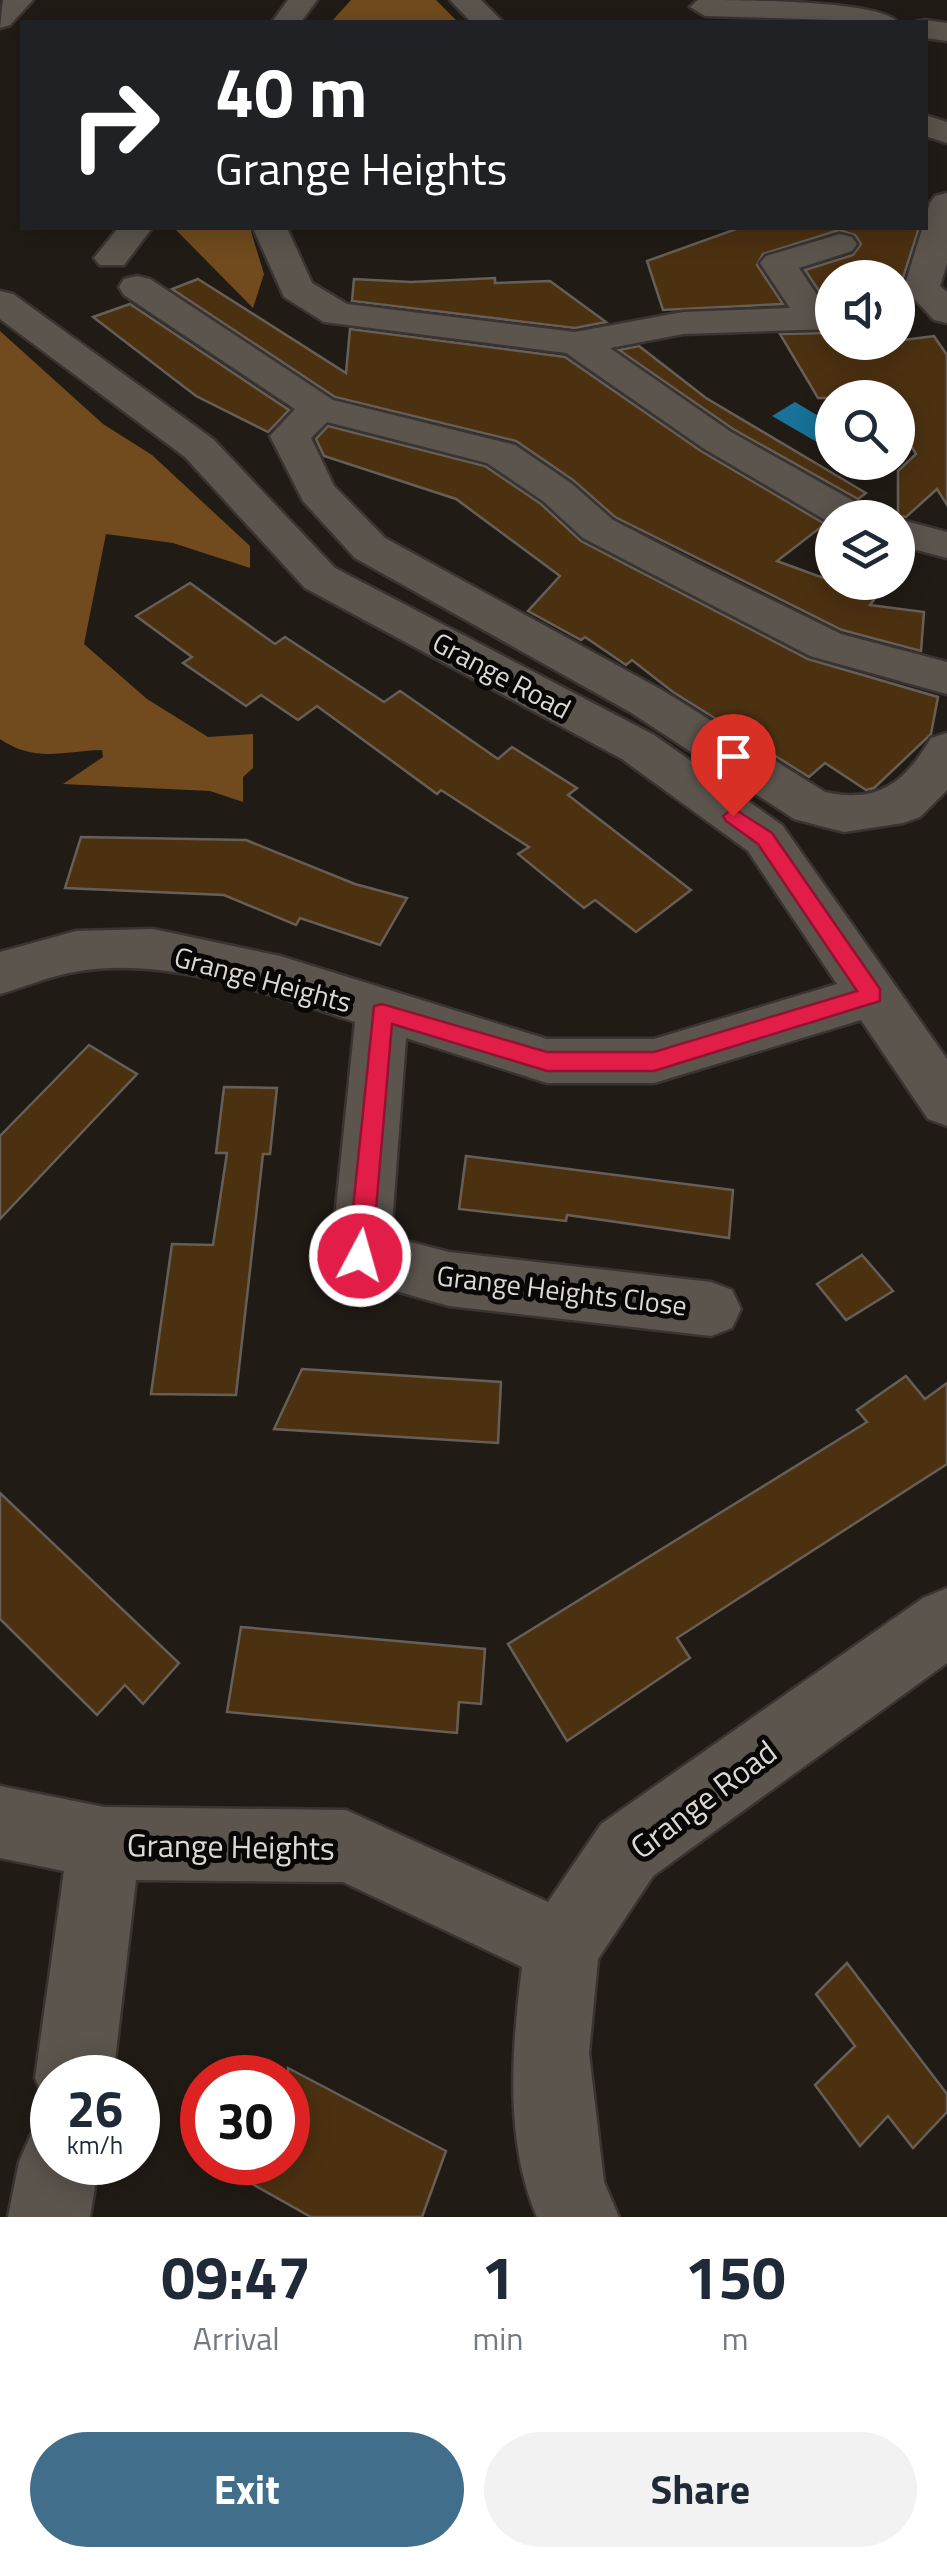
<!DOCTYPE html>
<style>
body{margin:0;font-family:"Titillium Web",sans-serif;background:#f2f2f3;color:#1f2937;height:100vh;display:flex;flex-direction:column;font-size:38px;white-space:nowrap}
*{box-sizing:border-box;margin:0}
p{font-size:32px;color:#747a83}
.icon{flex:none;width:55px;height:55px;fill:none;stroke:currentColor;stroke-width:2;stroke-linecap:round;stroke-linejoin:round}
.map{position:relative;height:2217px;overflow:hidden}
.sheet{display:flex;flex-direction:column;background:#fff;flex:1}
.sheet>*{flex:none}
.top-card{position:absolute;left:20px;top:20px;width:908px;height:210px;border-radius:0px;box-shadow:0 5px 25px #0003;background:#202124;color:#fff;overflow:hidden}
.fabs{position:absolute;left:815px;top:260px;display:grid;gap:20px}
.fabs a{display:grid;place-items:center;width:100px;height:100px;border-radius:50%;background:#fff;box-shadow:0 5px 25px #0003;font-size:50px}
.speed{position:absolute;left:30px;top:2055px;display:flex;gap:20px;font-size:50px;font-weight:700;text-align:center}
.speed>*{display:grid;place-content:center;width:130px;height:130px;border-radius:50%;background:#fff;box-shadow:0 5px 25px #0003;line-height:1}
.speed small{font-size:25px;font-weight:400}
.speed .limit{border:15px solid #d22;background:#fff;color:#111}
.pin{position:absolute;display:grid;place-items:center;width:85px;height:85px;color:#fff;margin:-102px -42px;border-radius:50% 50% 50% 0;rotate:-45deg;box-shadow:0 0 10px #0007}
.pin .icon{rotate:45deg}
.me{position:absolute;width:110px;margin:-55px;rotate:6deg;stroke-linejoin:round;filter:drop-shadow(0 0 8px #0008)}
.turn{display:flex;align-items:center;gap:35px;height:210px;padding:0 30px;font-size:45px}
.turn .icon{width:130px;height:130px;stroke-width:2.5}
.turn b{display:block;font-size:70px;line-height:85px}
.eta{display:flex;justify-content:space-evenly;align-items:center;height:170px;text-align:center}
.eta b{font-size:60px;font-weight:700;line-height:70px}
.cta{display:flex;gap:20px;margin-top:auto;padding:20px 30px}
.cta a{flex:1;height:115px;border-radius:60px;background:#416e8b;color:#fff;font-size:40px;font-weight:700;line-height:115px;text-align:center}
.cta a+a{background:#f2f2f3;color:#1f2937}
.map>svg:first-child{display:block}
.forest{fill:#714b1d}
.water{fill:#187299}
.building{fill:#4c3111;stroke:#665f58;stroke-width:2.5}
.lines{fill:none;stroke-linecap:round;stroke-linejoin:round}
.minor-casing{stroke:#393431;stroke-width:5}
.minor{fill:#5c554e;fill-rule:evenodd}
.route{fill:#e11d48;stroke:#92132f;stroke-width:2.5}
.labels{text-anchor:middle;dominant-baseline:central;stroke-width:10;stroke-linejoin:round;paint-order:stroke}
.street-label{font-size:28px;fill:#dcd8d3;stroke:#090705}
.near-street-label{font-size:32px;fill:#dcd8d3;stroke:#090705}
</style>
<div class="map">
<svg width="947" height="2217" viewBox="0 0 947 2217">
<rect width="100%" height="100%" fill="#211b15"/>
<!-- forest -->
<g class="forest">
<path d="M351 0H436L458 22H331Z"/>
<path d="M174 228H250L264 274 253 308Z"/>
<path d="M0 331 103 424 152 455 250 546V568L173 543 106 534 84 644 147 699 208 737 253 734V768L243 777V802L210 791 63 784 103 757 102 750C63 751 35 763 0 739Z"/>
</g>
<!-- water -->
<path class="water" d="M795 402 832 424V439L822 445 772 416Z"/>
<!-- building -->
<g class="building">
<path d="M739 228H919L900 287 909 299 903 340 934 336 947 355V505L937 489 906 517 898 516V471L916 454 898 424V398H818L780 334 832 333V342H898V278H832V303H827L805 270 853 255 861 244 855 235 839 230 763 254 757 265 783 304 663 310 647 261Z"/>
<path d="M495 278V283L550 281 606 322 575 328 352 301 354 279 411 282Z"/>
<path d="M198 279 346 373 350 329 565 357 701 451 825 524 777 561 876 597 870 605 924 612 921 651 842 630 615 517 573 480 516 441 335 397 172 289Z"/>
<path d="M130 304 289 410 268 432 196 396 93 317Z"/>
<path d="M639 346 706 398 866 493 858 499 733 429 619 350Z"/>
<path d="M328 426 485 466 541 504 581 541 808 659 938 697 931 734 874 788 866 790 825 763 809 777 673 692 632 660 626 665 585 637 581 640 528 611 560 576 456 499 324 456 316 439Z"/>
<path d="M190 583 275 644 285 637 384 702 400 691 498 759 512 747 577 788 568 795 691 890 636 932 595 900 584 908 518 854 529 847 441 790 437 794 317 706 298 720 261 695 246 706 183 663 192 657 136 616Z"/>
<path d="M81 837 246 840 355 884 407 898 380 945 300 918 296 925 224 895 65 888Z"/>
<path d="M89 1045 137 1074 0 1219V1136Z"/>
<path d="M224 1087 277 1088 270 1154H263L236 1395 151 1394 172 1244 213 1245 227 1153H216Z"/>
<path d="M466 1156 733 1190 729 1238 567 1215 566 1221 459 1209Z"/>
<path d="M862 1255 893 1291 846 1320 817 1284Z"/>
<path d="M302 1369 501 1382 498 1443 274 1429Z"/>
<path d="M906 1376 925 1399 947 1383V1464L677 1638 690 1658 567 1741 508 1644 867 1422 857 1410Z"/>
<path d="M0 1493 179 1663 143 1704 125 1685 97 1715 0 1619Z"/>
<path d="M241 1627 485 1649 481 1704 459 1702 457 1733 227 1712Z"/>
<path d="M847 1963 947 2094V2112L913 2148 888 2116 860 2146 815 2085 855 2046 816 1994Z"/>
<path d="M288 2068 446 2151 422 2217H311L213 2162H288Z"/>
</g>
<g class="lines">
<defs>
<g id="minor">
<path d="M3 0H33L10 25 0 28Z"/>
<path d="M288 0H317L301 22H272Z"/>
<path d="M450 0H481L503 22H471Z"/>
<path d="M698 0C730 0 881 0 897 22L705 16 690 7Z"/>
<path d="M925 20 947 23V41L925 38V22H915Z"/>
<path d="M925 115 947 122V143L925 136Z"/>
<path d="M947 193V263L940 286 947 292V323L934 320 904 288 930 203 935 196Z"/>
<path d="M118 228H152L124 265H100L94 258Z"/>
<path d="M253 228H287L312 283 347 304 575 332 683 312 790 308 760 263 766 256 840 234 852 237 857 244 852 251 799 268 825 307H832V329L683 334 610 348 731 432 868 509 873 518H832V524L703 448 566 353 324 322 284 297Z"/>
<path d="M137 276 150 279 333 400 515 445 571 483 613 520 702 566 841 634 947 662V694L810 656 583 538 543 501 487 463 327 422 311 438 334 486 385 538 662 690 825 792C879 804 905 782 931 738L947 733V790L920 817 903 823 844 832 794 819 630 712 355 558 303 501 270 436 295 409 124 295 119 287 124 279Z"/>
<path d="M0 291 13 294 213 439 335 568 654 735 782 825 947 1059V1126L928 1119 861 1020 654 1083H547L406 1038 391 1237 449 1252 711 1282 732 1290 741 1309 732 1328 711 1336 449 1306 339 1275 331 1256 355 1022C269 994 166 955 74 972 50 976 24 987 0 994V952L76 931 153 929 280 956 547 1039H654L837 984 748 851 622 759 305 588 185 457 0 319Z"/>
<path d="M898 519 947 532V558L898 545Z"/>
<path d="M947 1588V1663L653 1876 598 1959 589 2053 604 2182 619 2217H537C504 2140 512 2048 522 1967L343 1882 136 1880 113 2078H52V2108L47 2105 35 2078 64 1871 0 1858V1786L104 1807 346 1810 548 1902 601 1824 923 1598Z"/>
<path d="M52 2125V2162H99L90 2217H8L19 2162 31 2134Z"/>
</g>
</defs>
<!-- minor casing -->
<use href="#minor" class="minor-casing"/>
<!-- minor -->
<use href="#minor" class="minor"/>
</g>
<!-- route -->
<path class="route" d="M733 808 772 833 880 989V1001L654 1071H547L392 1024 372 1256 368 1264H351L348 1256 374 1006 382 1004 547 1052H654L857 991 758 844 726 821 723 816Z"/>
<g class="labels">
<!-- street labels -->
<g class="street-label">
<text transform="translate(502 675) rotate(28)">Grange Road</text>
<text transform="translate(263 979) rotate(15)">Grange Heights</text>
<text transform="translate(562 1290) rotate(7)">Grange Heights Close</text>
</g>
<!-- near-street labels -->
<g class="near-street-label">
<text transform="translate(703 1799) rotate(-37)">Grange Road</text>
<text transform="translate(231 1846) rotate(1)">Grange Heights</text>
</g>
</g>
</svg>
<div class="fabs">
<a><svg class="icon" aria-label="sound" viewBox="0 0 24 24"><path d="M4 9h4l5-4v14l-5-4H4zM17 9q2 3 0 6"/></svg></a>
<a><svg class="icon" aria-label="search" viewBox="0 0 24 24"><circle cx="10" cy="10" r="6"/><path d="M15 15l6 6"/></svg></a>
<a><svg class="icon" aria-label="layers" viewBox="0 0 24 24"><path d="M12 4l9 5-9 5-9-5zM3 14l9 5 9-5"/></svg></a>
</div>
<div class="speed"><div>26<small>km/h</small></div><div class="limit">30</div></div>
<div class="pin" style="left:733px;top:816px;background:#d93025"><svg class="icon" aria-label="arrive" viewBox="0 0 24 24"><path d="M6 21V4h12l-3 4 3 4H6"/></svg></div>
<svg class="me" style="left:360px;top:1256px" viewBox="-20 -20 40 40"><circle r="17" fill="#e11d48" stroke="#fff" stroke-width="3"/><path d="M0-11L8 9 0 5-8 9z" fill="#fff"/></svg>
<div class="top-card">
<div class="turn"><svg class="icon" aria-label="right" viewBox="0 0 24 24"><path d="M7 20v-9h11M14 6l5 5-5 5"/></svg><div><b>40 m</b>Grange Heights</div></div>
</div>
</div>
<section class="sheet">
<div class="eta">
<div><b>09:47</b><p>Arrival</p></div>
<div><b>1</b><p>min</p></div>
<div><b>150</b><p>m</p></div>
</div>
<div class="cta"><a>Exit</a><a>Share</a></div>
</section>
